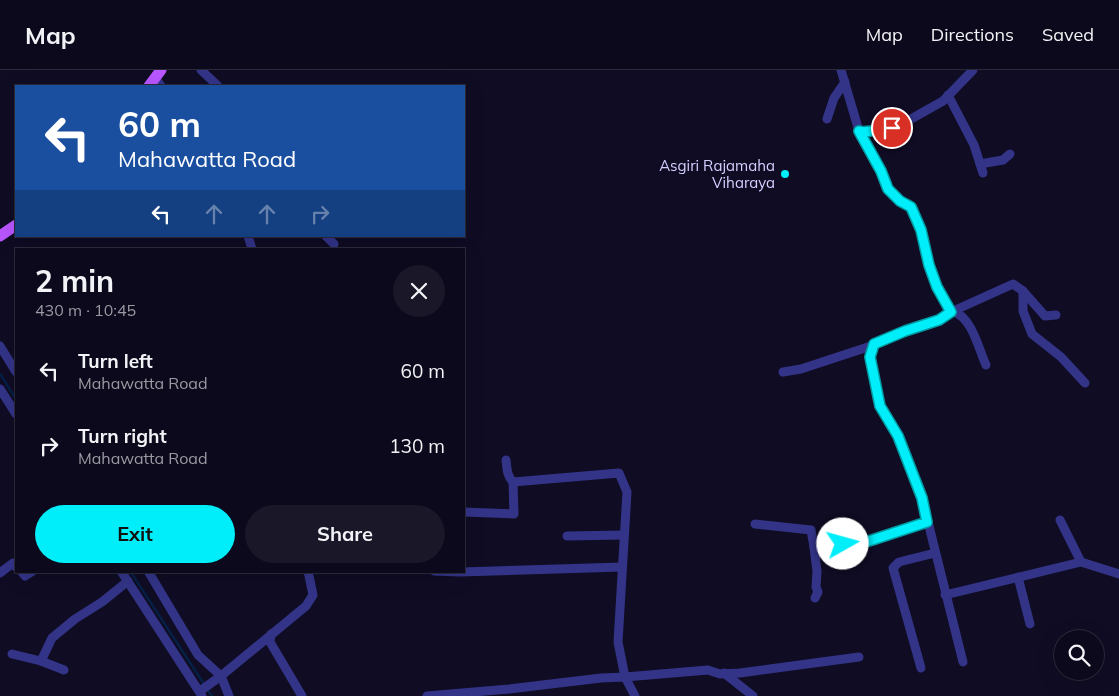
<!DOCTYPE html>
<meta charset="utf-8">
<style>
body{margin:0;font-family:Mulish,sans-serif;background:#191728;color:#f1f3f6;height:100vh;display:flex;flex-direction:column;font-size:19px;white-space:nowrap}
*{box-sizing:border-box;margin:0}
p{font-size:16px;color:#9a9aa3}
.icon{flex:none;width:28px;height:28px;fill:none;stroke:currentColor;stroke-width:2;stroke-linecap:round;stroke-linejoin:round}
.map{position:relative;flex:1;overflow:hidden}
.sheet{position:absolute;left:15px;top:178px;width:450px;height:325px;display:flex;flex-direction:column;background:#0b091b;border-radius:0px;box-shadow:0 5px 20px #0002,0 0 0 1px #2b2a3a}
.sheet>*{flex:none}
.guide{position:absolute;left:15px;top:15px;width:450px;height:152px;border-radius:0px;box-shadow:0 5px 20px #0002,0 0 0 1px #2b2a3a;background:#1a4fa0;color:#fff;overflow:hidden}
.tools{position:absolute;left:1054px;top:560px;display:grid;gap:10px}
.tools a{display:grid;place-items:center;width:50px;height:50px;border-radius:50%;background:#0b091b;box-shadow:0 5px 20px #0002,0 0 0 1px #2b2a3a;font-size:25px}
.pin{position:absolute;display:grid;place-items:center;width:42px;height:42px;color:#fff;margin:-21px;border:2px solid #fff;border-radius:50%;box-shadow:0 1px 5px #0007}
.me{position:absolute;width:55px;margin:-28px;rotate:83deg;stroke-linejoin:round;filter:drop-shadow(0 0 4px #0008)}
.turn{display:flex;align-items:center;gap:18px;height:105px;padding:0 20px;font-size:22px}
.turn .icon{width:65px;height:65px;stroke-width:2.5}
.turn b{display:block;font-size:35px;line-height:42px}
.lanes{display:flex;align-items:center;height:48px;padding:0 20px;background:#0003;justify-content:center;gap:25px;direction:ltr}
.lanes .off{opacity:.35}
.round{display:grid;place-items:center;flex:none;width:52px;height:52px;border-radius:26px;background:#191728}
.head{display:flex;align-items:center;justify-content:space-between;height:85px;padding:0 20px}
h1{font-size:30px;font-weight:700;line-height:38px}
.primary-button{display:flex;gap:10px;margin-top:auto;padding:10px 20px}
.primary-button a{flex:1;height:58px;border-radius:30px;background:#00eefa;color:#111;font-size:20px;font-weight:700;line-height:58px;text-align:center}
.primary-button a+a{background:#191728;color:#f1f3f6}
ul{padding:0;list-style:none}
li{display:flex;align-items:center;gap:15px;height:75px;padding:0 20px}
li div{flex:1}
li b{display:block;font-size:19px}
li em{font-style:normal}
header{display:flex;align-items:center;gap:30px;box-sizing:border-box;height:70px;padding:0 25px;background:#0b091b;border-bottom:1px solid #2b2a3a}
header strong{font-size:24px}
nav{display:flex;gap:28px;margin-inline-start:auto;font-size:18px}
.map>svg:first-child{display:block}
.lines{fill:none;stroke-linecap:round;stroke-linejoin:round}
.stream{stroke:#051f45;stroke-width:2.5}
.minor{stroke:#333488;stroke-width:9}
.major{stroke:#b856ff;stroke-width:11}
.route-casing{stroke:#009ba2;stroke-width:12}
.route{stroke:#00eefa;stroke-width:9}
.poi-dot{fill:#00eefa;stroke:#0f0c24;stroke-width:2}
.labels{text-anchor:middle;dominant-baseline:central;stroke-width:5;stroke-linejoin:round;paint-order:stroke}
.poi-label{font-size:15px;fill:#d3cfff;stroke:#0f0c24;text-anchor:end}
</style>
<header>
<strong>Map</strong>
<nav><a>Map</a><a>Directions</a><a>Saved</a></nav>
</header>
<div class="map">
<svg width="1119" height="626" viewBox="0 0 1119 626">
<rect width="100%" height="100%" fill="#0f0c24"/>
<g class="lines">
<!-- stream -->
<g class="stream">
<path d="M0 304 16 329"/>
<path d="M130 501 204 614"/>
<path d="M207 619 212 626"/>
</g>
<!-- minor -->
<g class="minor">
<path d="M201 0 218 16"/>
<path d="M841 0 859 61 864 63 880 58H891L911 49 943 31 973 0"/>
<path d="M155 8 161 16"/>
<path d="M948 25 974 75 983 103"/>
<path d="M827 49 834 28 845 12"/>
<path d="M859 61 881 101 888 119 900 131 911 137 921 160 929 195 937 217 951 242 1013 214 1023 221 1045 246 1056 245"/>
<path d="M980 94 1003 90 1010 84"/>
<path d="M248 166 252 179"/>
<path d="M326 166 334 174"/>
<path d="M1023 221V241L1032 264 1061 287 1085 313"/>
<path d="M953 241C973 249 978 278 986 295"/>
<path d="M951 242 939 250 905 261 874 275 870 287 880 336 898 366 922 428 963 592"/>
<path d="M0 276 16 302"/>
<path d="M783 302 801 299 874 275"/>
<path d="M0 319 16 344"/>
<path d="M506 390C507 399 507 406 513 412"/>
<path d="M464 442 514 444 513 412 619 403 627 422 618 572 625 607 708 600 720 604 740 603 859 587"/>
<path d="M755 454 811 460 814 477"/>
<path d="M567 466 624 465"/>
<path d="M1081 492 1119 504"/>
<path d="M21 501 25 506 33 501"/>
<path d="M121 501 202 626"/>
<path d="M148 501 198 585 221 606 229 626"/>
<path d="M434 501 460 502 622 497"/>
<path d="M0 503 13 493 16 497"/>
<path d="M1018 507 1030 554"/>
<path d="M945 525 1081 492 1060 450"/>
<path d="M815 528 818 522 816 517 817 501 814 477 860 470 869 471 927 452"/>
<path d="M271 564 270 572 302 626"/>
<path d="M12 584 41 591"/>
<path d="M921 598 893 498 899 492 935 483"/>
<path d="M64 600 41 591 52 568 75 549 102 532 128 511"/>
<path d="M724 603 753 626"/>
<path d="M200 621 221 606 306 536 313 525 308 501"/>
<path d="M427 626 509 619 601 608 625 607 635 626"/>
</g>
<!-- major -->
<g class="major">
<path d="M149 16 161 0"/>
<path d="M0 166 16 155"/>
</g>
</g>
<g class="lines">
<defs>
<path id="route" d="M843 474 860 470 869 471 927 452 922 428 898 366 880 336 870 287 874 274 905 261 939 250 951 242 937 217 929 195 921 160 911 137 900 131 888 119 881 101 859 61C867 64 881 58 892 58"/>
</defs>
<!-- route casing -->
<use href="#route" class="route-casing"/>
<!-- route -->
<use href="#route" class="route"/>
</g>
<!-- markers -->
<circle class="poi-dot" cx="785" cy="104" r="5"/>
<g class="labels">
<!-- poi labels -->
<g class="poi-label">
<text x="775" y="95">Asgiri Rajamaha<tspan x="775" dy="17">Viharaya</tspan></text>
</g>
</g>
</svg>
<div class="tools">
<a><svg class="icon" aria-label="search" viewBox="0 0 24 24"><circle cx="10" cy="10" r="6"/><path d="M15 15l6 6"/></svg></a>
</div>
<div class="pin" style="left:892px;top:58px;background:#d93025"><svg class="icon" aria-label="arrive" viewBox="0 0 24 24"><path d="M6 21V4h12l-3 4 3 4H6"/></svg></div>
<svg class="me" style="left:843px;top:474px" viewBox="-20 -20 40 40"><circle r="19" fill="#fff"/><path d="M0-13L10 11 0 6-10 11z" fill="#00eefa"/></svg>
<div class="guide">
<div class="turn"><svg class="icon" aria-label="left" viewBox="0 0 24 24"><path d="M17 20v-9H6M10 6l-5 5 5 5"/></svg><div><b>60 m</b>Mahawatta Road</div></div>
<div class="lanes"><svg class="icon" aria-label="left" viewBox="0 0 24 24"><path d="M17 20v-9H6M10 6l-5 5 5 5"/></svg><svg class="icon off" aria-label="ahead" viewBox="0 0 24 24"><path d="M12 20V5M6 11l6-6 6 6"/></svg><svg class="icon off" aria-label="ahead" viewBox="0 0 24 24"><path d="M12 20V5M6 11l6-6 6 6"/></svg><svg class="icon off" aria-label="right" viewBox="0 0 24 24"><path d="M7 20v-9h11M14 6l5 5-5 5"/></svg></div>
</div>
<section class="sheet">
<div class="head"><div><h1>2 min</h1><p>430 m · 10:45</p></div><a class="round"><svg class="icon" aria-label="close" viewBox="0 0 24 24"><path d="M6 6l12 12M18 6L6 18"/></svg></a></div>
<ul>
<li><svg class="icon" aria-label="left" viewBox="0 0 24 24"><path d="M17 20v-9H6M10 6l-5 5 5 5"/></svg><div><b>Turn left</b><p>Mahawatta Road</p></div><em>60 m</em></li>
<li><svg class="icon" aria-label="right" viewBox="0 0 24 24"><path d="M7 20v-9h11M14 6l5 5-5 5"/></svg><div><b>Turn right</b><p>Mahawatta Road</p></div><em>130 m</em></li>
</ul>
<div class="primary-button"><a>Exit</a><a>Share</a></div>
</section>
</div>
